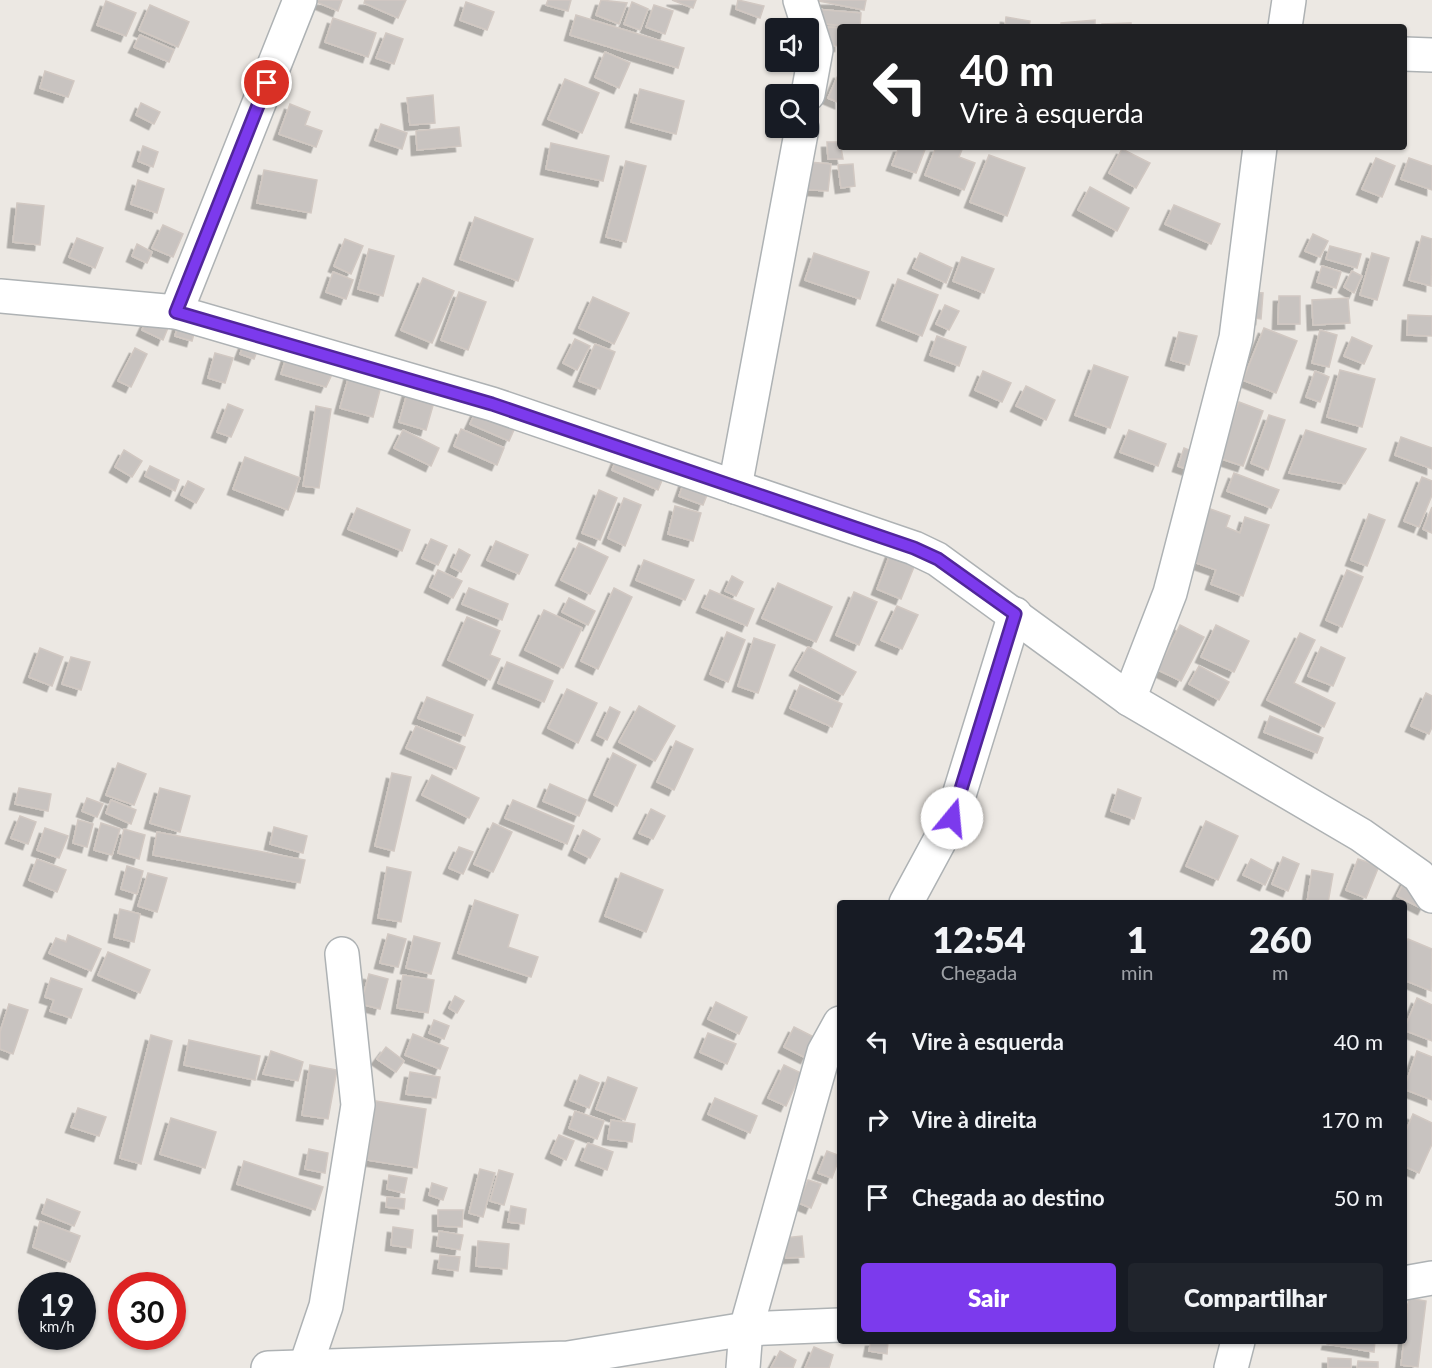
<!DOCTYPE html>
<html lang="pt">
<meta charset="utf-8">
<style>
body{margin:0;font-family:Lato,sans-serif;background:#20242c;color:#f1f3f6;height:100vh;display:flex;flex-direction:column;font-size:22px;white-space:nowrap}
*{box-sizing:border-box;margin:0}
p{font-size:20px;color:#9ea1a6}
.icon{flex:none;width:33px;height:33px;fill:none;stroke:currentColor;stroke-width:2;stroke-linecap:round;stroke-linejoin:round}
.map{position:relative;flex:1;overflow:hidden}
.sheet{position:absolute;left:837px;top:900px;width:570px;height:444px;display:flex;flex-direction:column;background:#171b24;border-radius:6px;box-shadow:0 2px 4px #0004}
.sheet>*{flex:none}
.guide{position:absolute;left:837px;top:24px;width:570px;height:126px;border-radius:6px;box-shadow:0 2px 4px #0004;background:#202124;color:#fff;overflow:hidden}
.controls{position:absolute;left:765px;top:18px;display:grid;gap:12px}
.controls a{display:grid;place-items:center;width:54px;height:54px;border-radius:6px;background:#171b24;box-shadow:0 2px 4px #0004;font-size:30px}
.speed{position:absolute;left:18px;top:1272px;display:flex;gap:12px;font-size:30px;font-weight:700;text-align:center}
.speed>*{display:grid;place-content:center;width:78px;height:78px;border-radius:50%;background:#171b24;box-shadow:0 2px 4px #0004;line-height:1}
.speed small{font-size:15px;font-weight:400}
.speed .limit{border:9px solid #d22;background:#fff;color:#111}
.pin{position:absolute;display:grid;place-items:center;width:51px;height:51px;color:#fff;margin:-26px;border:3px solid #fff;border-radius:50%;box-shadow:0 2px 6px #0007}
.me{position:absolute;width:66px;margin:-33px;rotate:17deg;stroke-linejoin:round;filter:drop-shadow(0 0 4px #0008)}
.turn{display:flex;align-items:center;gap:21px;height:126px;padding:0 24px;font-size:27px}
.turn .icon{width:78px;height:78px;stroke-width:2.5}
.turn b{display:block;font-size:42px;line-height:51px}
.eta{display:flex;justify-content:space-evenly;align-items:center;height:102px;text-align:center}
.eta b{font-size:36px;font-weight:800;line-height:42px}
.primary-button{display:flex;gap:12px;margin-top:auto;padding:12px 24px}
.primary-button a{flex:1;height:69px;border-radius:6px;background:#7c3aed;color:#fff;font-size:24px;font-weight:800;line-height:69px;text-align:center}
.primary-button a+a{background:#20242c;color:#f1f3f6}
ul{padding:0;list-style:none}
li{display:flex;align-items:center;gap:18px;height:78px;padding:0 24px}
li div{flex:1}
li b{display:block;font-size:22px}
li em{font-style:normal}
.map>svg:first-child{display:block}
.building{fill:#c8c3c0;stroke:#d1c8c2;stroke-width:1.5;filter:url(#shadow)}
.lines{fill:none;stroke-linecap:round;stroke-linejoin:round}
.minor-casing{stroke:#aeb2b4;stroke-width:36}
.minor{stroke:#fff;stroke-width:33}
.route-casing{stroke:#51269a;stroke-width:15}
.route{stroke:#7c3aed;stroke-width:10}
</style>
<div class="map">
<svg width="1432" height="1368" viewBox="0 0 1432 1368">
<defs>
<filter id="shadow"><feDropShadow dx="-5.5" dy="5.5" stdDeviation="0" flood-color="#0004"/></filter>
</defs>
<rect width="100%" height="100%" fill="#ece8e3"/>
<!-- building -->
<g class="building">
<path d="M312 0H342L338 11Z"/>
<path d="M365 0H406L398 18 364 3Z"/>
<path d="M548 0H571L568 11 546 5Z"/>
<path d="M601 0 627 3 619 24 596 15Z"/>
<path d="M672 0H696L693 8Z"/>
<path d="M738 0 764 6 760 18 736 9Z"/>
<path d="M814 0H866L864 10Z"/>
<path d="M106 1 136 13 126 36 97 25Z"/>
<path d="M466 2 494 12 487 30 460 20Z"/>
<path d="M632 2 648 9 640 30 624 24Z"/>
<path d="M150 5 189 22 178 47 139 30Z"/>
<path d="M654 5 673 11 665 34 646 27Z"/>
<path d="M814 9 861 13 860 27 813 23Z"/>
<path d="M576 15 684 48 678 68 570 35Z"/>
<path d="M1006 17 1030 21 1029 27H1005Z"/>
<path d="M333 18 376 33 368 57 325 42Z"/>
<path d="M1095 20V27H1061V23Z"/>
<path d="M1131 23V27H1102V24Z"/>
<path d="M828 27 840 28V46L826 45Z"/>
<path d="M386 33 403 39 394 64 376 58Z"/>
<path d="M140 35 174 50 169 62 134 47Z"/>
<path d="M605 52 630 63 619 88 595 77Z"/>
<path d="M45 71 74 81 68 97 40 88Z"/>
<path d="M839 73H840V103L828 98Z"/>
<path d="M565 79 599 93 582 133 548 119Z"/>
<path d="M640 89 684 101 676 134 631 122Z"/>
<path d="M433 95 435 123 410 125 407 98Z"/>
<path d="M141 103 160 112 154 124 136 115Z"/>
<path d="M290 104 310 112 305 125 322 131 316 147 279 134Z"/>
<path d="M381 124 407 133 402 149 375 140Z"/>
<path d="M459 127 461 146 417 150 416 131Z"/>
<path d="M827 142H840L843 159H828Z"/>
<path d="M551 143 609 156 603 181 546 169Z"/>
<path d="M143 146 158 152 153 167 138 161Z"/>
<path d="M899 147H926L916 173 892 165Z"/>
<path d="M936 147H963L959 157 975 163 964 190 925 175Z"/>
<path d="M1122 149 1150 163 1136 188 1109 173Z"/>
<path d="M989 155 1025 168 1007 216 970 202Z"/>
<path d="M1376 158 1395 166 1382 197 1362 189Z"/>
<path d="M1409 158 1432 166V190L1401 179Z"/>
<path d="M786 160 831 164 828 191 783 188Z"/>
<path d="M626 161 646 166 626 242 606 237Z"/>
<path d="M853 164 855 186 841 188 838 165Z"/>
<path d="M264 170 317 180 311 213 257 203Z"/>
<path d="M138 180 164 189 157 213 131 204Z"/>
<path d="M1090 187 1129 208 1117 231 1078 210Z"/>
<path d="M17 203 44 206 40 245 13 242Z"/>
<path d="M1174 205 1220 224 1211 244 1165 224Z"/>
<path d="M475 217 533 239 518 281 460 259Z"/>
<path d="M163 225 183 234 173 257 152 248Z"/>
<path d="M1313 234 1328 241 1320 257 1305 251Z"/>
<path d="M1422 236 1432 239 1431 286 1409 280Z"/>
<path d="M77 238 103 248 95 268 69 257Z"/>
<path d="M345 239 363 246 351 274 334 266Z"/>
<path d="M137 244 152 252 147 263 132 256Z"/>
<path d="M1330 246 1361 254 1357 268 1326 259Z"/>
<path d="M369 249 394 256 383 296 358 289Z"/>
<path d="M814 253 869 272 860 299 805 280Z"/>
<path d="M920 253 952 268 946 283 913 268Z"/>
<path d="M1372 253 1389 258 1377 300 1360 295Z"/>
<path d="M962 257 994 269 984 293 953 281Z"/>
<path d="M1322 266 1341 272 1336 288 1317 282Z"/>
<path d="M1352 271 1362 276 1354 293 1344 287Z"/>
<path d="M333 272 353 280 346 299 326 292Z"/>
<path d="M423 278 454 291 432 343 401 330Z"/>
<path d="M898 279 938 295 922 336 882 320Z"/>
<path d="M459 292 486 302 468 350 441 340Z"/>
<path d="M1249 292 1263 293 1261 319 1247 317Z"/>
<path d="M1279 296H1300V324H1278Z"/>
<path d="M593 297 629 313 614 344 579 328Z"/>
<path d="M1348 298 1350 323 1313 325 1312 300Z"/>
<path d="M945 305 959 311 949 330 936 324Z"/>
<path d="M152 309 172 318 163 340 142 330Z"/>
<path d="M181 315 198 319 192 341 175 336Z"/>
<path d="M1408 315 1432 316V336L1407 335Z"/>
<path d="M1264 328 1297 341 1276 393 1243 380Z"/>
<path d="M1320 330 1337 335 1329 367 1312 363Z"/>
<path d="M1179 332 1197 336 1189 365 1171 360Z"/>
<path d="M247 336 261 341 254 359 240 354Z"/>
<path d="M937 336 966 347 959 366 930 355Z"/>
<path d="M1352 337 1372 346 1364 364 1344 356Z"/>
<path d="M575 339 590 346 577 370 563 363Z"/>
<path d="M292 340 341 355 326 387 281 374Z"/>
<path d="M595 344 615 352 600 389 579 381Z"/>
<path d="M135 348 147 354 131 387 118 381Z"/>
<path d="M215 353 233 358 225 383 208 378Z"/>
<path d="M354 358 386 367 373 417 340 408Z"/>
<path d="M1094 365 1128 377 1110 428 1075 415Z"/>
<path d="M1340 370 1375 379 1362 427 1327 417Z"/>
<path d="M983 371 1011 383 1002 402 975 390Z"/>
<path d="M1315 371 1329 377 1320 402 1306 397Z"/>
<path d="M413 373 440 381 426 430 399 422Z"/>
<path d="M1026 386 1055 400 1046 420 1016 406Z"/>
<path d="M1239 402 1263 411 1243 466 1219 458Z"/>
<path d="M228 404 243 410 231 437 217 432Z"/>
<path d="M479 405 518 421 509 441 470 424Z"/>
<path d="M316 406 331 409 319 488 303 486Z"/>
<path d="M1269 415 1285 420 1268 470 1251 463Z"/>
<path d="M461 429 504 448 497 465 454 446Z"/>
<path d="M403 430 439 448 431 466 394 448Z"/>
<path d="M1129 430 1166 444 1158 466 1120 452Z"/>
<path d="M1306 430 1366 449 1345 484 1289 473Z"/>
<path d="M1401 437 1432 448V469L1395 455Z"/>
<path d="M624 441 670 461 658 490 612 470Z"/>
<path d="M1184 448 1214 461 1210 477 1178 466Z"/>
<path d="M124 450 142 461 132 477 115 467Z"/>
<path d="M245 457 300 478 288 510 233 489Z"/>
<path d="M150 466 179 480 175 491 145 476Z"/>
<path d="M688 471 713 480 703 505 679 496Z"/>
<path d="M1234 473 1279 490 1271 508 1227 491Z"/>
<path d="M1422 477 1432 481V495L1419 527 1404 521Z"/>
<path d="M188 481 204 489 196 503 181 495Z"/>
<path d="M599 490 617 498 600 540 582 533Z"/>
<path d="M624 498 641 505 625 546 608 538Z"/>
<path d="M675 506 701 513 693 541 668 534Z"/>
<path d="M1202 506 1230 516 1226 527 1240 533 1245 517 1269 525 1243 596 1211 584 1216 570 1183 558Z"/>
<path d="M1432 507V533L1423 529Z"/>
<path d="M357 508 410 530 402 551 348 529Z"/>
<path d="M1369 514 1385 520 1367 566 1351 560Z"/>
<path d="M431 539 447 546 438 565 422 558Z"/>
<path d="M496 541 528 555 519 574 487 560Z"/>
<path d="M579 543 608 557 590 594 561 580Z"/>
<path d="M459 549 470 555 461 572 451 567Z"/>
<path d="M891 552 916 562 901 599 877 589Z"/>
<path d="M644 560 694 580 685 600 636 580Z"/>
<path d="M438 570 462 581 453 598 430 587Z"/>
<path d="M1347 570 1363 577 1342 627 1326 620Z"/>
<path d="M732 576 743 582 736 596 725 591Z"/>
<path d="M778 583 832 607 816 642 762 618Z"/>
<path d="M469 588 508 604 502 620 462 604Z"/>
<path d="M614 588 632 597 598 669 581 661Z"/>
<path d="M710 590 754 609 747 626 702 607Z"/>
<path d="M854 592 877 602 859 645 836 635Z"/>
<path d="M569 598 595 611 588 625 562 612Z"/>
<path d="M897 606 918 615 902 649 881 640Z"/>
<path d="M544 610 582 628 563 668 525 650Z"/>
<path d="M467 617 500 631 490 655 500 659 490 680 448 660Z"/>
<path d="M1180 625 1204 637 1181 681 1158 670Z"/>
<path d="M1216 625 1249 641 1234 672 1201 657Z"/>
<path d="M727 632 745 640 728 682 710 674Z"/>
<path d="M1300 633 1315 640 1294 683 1335 703 1324 727 1267 700Z"/>
<path d="M754 638 775 645 758 693 738 686Z"/>
<path d="M808 647 856 672 843 695 795 670Z"/>
<path d="M1321 647 1345 658 1333 686 1308 676Z"/>
<path d="M40 648 63 657 52 686 29 677Z"/>
<path d="M71 657 90 662 81 690 62 684Z"/>
<path d="M507 662 553 681 544 702 498 683Z"/>
<path d="M1199 666 1229 682 1219 700 1189 684Z"/>
<path d="M800 685 842 704 832 727 790 708Z"/>
<path d="M567 689 597 703 578 743 548 728Z"/>
<path d="M1426 693 1432 696V727L1429 734 1411 726Z"/>
<path d="M427 697 473 715 465 736 418 718Z"/>
<path d="M639 706 675 726 655 761 619 742Z"/>
<path d="M610 707 620 712 607 740 597 735Z"/>
<path d="M1270 716 1323 738 1317 753 1264 732Z"/>
<path d="M416 726 465 747 456 769 406 748Z"/>
<path d="M676 741 693 749 674 790 657 782Z"/>
<path d="M613 753 636 765 617 806 594 795Z"/>
<path d="M118 763 146 774 134 805 106 795Z"/>
<path d="M392 773 411 777 394 851 375 846Z"/>
<path d="M432 775 479 798 469 818 422 795Z"/>
<path d="M550 784 586 800 579 816 543 801Z"/>
<path d="M19 788 51 794 48 811 15 804Z"/>
<path d="M160 788 190 796 180 832 150 823Z"/>
<path d="M1118 789 1141 798 1134 819 1111 811Z"/>
<path d="M87 798 103 804 97 817 82 811Z"/>
<path d="M111 800 136 810 131 824 106 813Z"/>
<path d="M513 800 574 826 567 844 505 818Z"/>
<path d="M651 809 665 816 653 839 639 833Z"/>
<path d="M20 816 36 822 28 844 11 838Z"/>
<path d="M78 820 93 824 87 847 73 843Z"/>
<path d="M1206 821 1238 836 1218 880 1186 866Z"/>
<path d="M101 823 120 829 112 855 94 850Z"/>
<path d="M493 823 512 832 493 872 474 864Z"/>
<path d="M274 827 307 836 303 853 270 844Z"/>
<path d="M45 828 68 836 59 858 37 850Z"/>
<path d="M124 829 145 835 139 859 118 853Z"/>
<path d="M583 830 600 839 590 858 574 850Z"/>
<path d="M157 832 305 860 300 883 153 855Z"/>
<path d="M459 847 473 852 463 874 449 868Z"/>
<path d="M1283 857 1299 864 1288 891 1272 884Z"/>
<path d="M37 859 66 870 57 892 29 880Z"/>
<path d="M1251 859 1272 870 1265 885 1243 875Z"/>
<path d="M1358 859 1379 866 1366 898 1346 890Z"/>
<path d="M127 866 143 871 137 894 121 889Z"/>
<path d="M387 867 411 872 401 922 378 918Z"/>
<path d="M1312 870 1333 874 1328 903H1307Z"/>
<path d="M148 873 167 878 157 912 138 906Z"/>
<path d="M621 873 663 890 646 932 605 916Z"/>
<path d="M1409 873 1432 892 1423 909 1397 896Z"/>
<path d="M475 900 518 915 508 947 538 957 531 977 458 953Z"/>
<path d="M120 909 140 914 134 942 114 937Z"/>
<path d="M388 934 406 939 398 967 380 963Z"/>
<path d="M68 935 101 949 91 971 49 953 56 938 66 942Z"/>
<path d="M414 936 440 943 431 974 406 968Z"/>
<path d="M1408 939 1432 949 1431 991 1404 980V948Z"/>
<path d="M108 952 150 970 140 993 98 975Z"/>
<path d="M369 974 388 979 380 1009 361 1004Z"/>
<path d="M403 975 434 980 428 1013 397 1008Z"/>
<path d="M51 978 82 989 71 1018 50 1011 54 1000 45 997Z"/>
<path d="M455 996 464 1001 457 1013 449 1008Z"/>
<path d="M1417 998 1432 1005V1041L1404 1030Z"/>
<path d="M716 1002 747 1017 739 1034 708 1019Z"/>
<path d="M9 1004 28 1010 13 1054 0 1049V1032Z"/>
<path d="M434 1020 449 1026 444 1039 429 1033Z"/>
<path d="M794 1027 816 1038 806 1058 784 1047Z"/>
<path d="M708 1033 736 1044 727 1064 700 1052Z"/>
<path d="M413 1034 448 1048 440 1069 405 1055Z"/>
<path d="M151 1035 172 1041 141 1164 120 1158Z"/>
<path d="M189 1040 260 1056 255 1080 184 1065Z"/>
<path d="M386 1047 404 1061 396 1072 377 1059Z"/>
<path d="M271 1051 303 1062 298 1081 263 1074Z"/>
<path d="M1417 1051 1432 1057V1100L1404 1089Z"/>
<path d="M310 1065 337 1070 328 1119 302 1115Z"/>
<path d="M784 1065 801 1073 786 1106 768 1098Z"/>
<path d="M410 1072 440 1077 436 1098 406 1094Z"/>
<path d="M580 1075 599 1083 589 1108 570 1100Z"/>
<path d="M608 1077 637 1088 625 1120 596 1109Z"/>
<path d="M715 1098 757 1116 750 1133 708 1114Z"/>
<path d="M376 1101 426 1109 417 1168 367 1160Z"/>
<path d="M78 1108 106 1117 99 1136 71 1127Z"/>
<path d="M575 1111 604 1121 597 1139 569 1128Z"/>
<path d="M1413 1114 1432 1123V1144L1419 1173 1404 1166V1136Z"/>
<path d="M171 1118 216 1132 205 1168 160 1154Z"/>
<path d="M611 1120 635 1124 632 1142 608 1139Z"/>
<path d="M559 1135 574 1141 566 1160 551 1153Z"/>
<path d="M588 1143 613 1152 607 1170 581 1160Z"/>
<path d="M309 1149 328 1153 325 1173 305 1169Z"/>
<path d="M827 1151 840 1156 832 1178 818 1173Z"/>
<path d="M244 1161 323 1187 315 1210 237 1184Z"/>
<path d="M480 1169 495 1173 483 1217 469 1213Z"/>
<path d="M499 1170 513 1174 504 1205 490 1201Z"/>
<path d="M389 1175 407 1178 404 1193 387 1189Z"/>
<path d="M808 1180 821 1184 811 1208 799 1203Z"/>
<path d="M432 1183 447 1188 443 1200 429 1195Z"/>
<path d="M387 1197 405 1199 404 1209 386 1207Z"/>
<path d="M47 1199 80 1212 74 1226 42 1213Z"/>
<path d="M511 1206 526 1209 524 1224 508 1222Z"/>
<path d="M438 1210H463L462 1227 438 1226Z"/>
<path d="M40 1221 80 1236 70 1262 33 1247Z"/>
<path d="M393 1227 413 1230 411 1248 391 1245Z"/>
<path d="M439 1231 463 1235 460 1250 437 1246Z"/>
<path d="M802 1236 804 1257 786 1258 784 1238Z"/>
<path d="M478 1241 509 1244 507 1269 476 1266Z"/>
<path d="M440 1255 460 1257 458 1271 438 1268Z"/>
<path d="M1409 1298 1426 1301 1418 1367 1401 1365Z"/>
<path d="M871 1341H888L887 1354 869 1351Z"/>
<path d="M1328 1341H1375L1374 1352 1327 1344Z"/>
<path d="M814 1347 833 1355 829 1368H805Z"/>
<path d="M780 1351 796 1360 793 1368H771Z"/>
<path d="M1328 1358 1351 1359V1368H1328Z"/>
<path d="M1358 1361 1378 1362V1368H1357Z"/>
</g>
<g class="lines">
<defs>
<g id="minor">
<path d="M800 0 816 50 808 94"/>
<path d="M1285 27 1289 0"/>
<path d="M1404 54 1432 55"/>
<path d="M0 296 176 312 492 404 914 548 937 559 1129 699 1361 835 1419 876 1432 896"/>
<path d="M176 312 300 0"/>
<path d="M735 487 802 128"/>
<path d="M1129 699 1170 593 1236 338 1260 147"/>
<path d="M906 903 952 818 1015 614"/>
<path d="M1404 1283 1432 1278"/>
<path d="M268 1368 568 1358 746 1329 840 1325"/>
<path d="M305 1368 326 1306 358 1105 342 954"/>
<path d="M743 1368 746 1329 824 1052 840 1023"/>
<path d="M1231 1368 1238 1341"/>
</g>
</defs>
<!-- minor casing -->
<use href="#minor" class="minor-casing"/>
<!-- minor -->
<use href="#minor" class="minor"/>
</g>
<g class="lines">
<defs>
<path id="route" d="M267 83 176 312 492 404 914 548 938 559 1015 614 952 818"/>
</defs>
<!-- route casing -->
<use href="#route" class="route-casing"/>
<!-- route -->
<use href="#route" class="route"/>
</g>
</svg>
<div class="controls">
<a><svg class="icon" aria-label="sound" viewBox="0 0 24 24"><path d="M4 9h4l5-4v14l-5-4H4zM17 9q2 3 0 6"/></svg></a>
<a><svg class="icon" aria-label="search" viewBox="0 0 24 24"><circle cx="10" cy="10" r="6"/><path d="M15 15l6 6"/></svg></a>
</div>
<div class="speed"><div>19<small>km/h</small></div><div class="limit">30</div></div>
<div class="pin" style="left:267px;top:83px;background:#d93025"><svg class="icon" aria-label="arrive" viewBox="0 0 24 24"><path d="M6 21V4h12l-3 4 3 4H6"/></svg></div>
<svg class="me" style="left:952px;top:818px" viewBox="-20 -20 40 40"><circle r="19" fill="#fff"/><path d="M0-13L10 11 0 6-10 11z" fill="#7c3aed"/></svg>
<div class="guide">
<div class="turn"><svg class="icon" aria-label="left" viewBox="0 0 24 24"><path d="M17 20v-9H6M10 6l-5 5 5 5"/></svg><div><b>40 m</b>Vire à esquerda</div></div>
</div>
<section class="sheet">
<div class="eta">
<div><b>12:54</b><p>Chegada</p></div>
<div><b>1</b><p>min</p></div>
<div><b>260</b><p>m</p></div>
</div>
<ul>
<li><svg class="icon" aria-label="left" viewBox="0 0 24 24"><path d="M17 20v-9H6M10 6l-5 5 5 5"/></svg><div><b>Vire à esquerda</b></div><em>40 m</em></li>
<li><svg class="icon" aria-label="right" viewBox="0 0 24 24"><path d="M7 20v-9h11M14 6l5 5-5 5"/></svg><div><b>Vire à direita</b></div><em>170 m</em></li>
<li><svg class="icon" aria-label="arrive" viewBox="0 0 24 24"><path d="M6 21V4h12l-3 4 3 4H6"/></svg><div><b>Chegada ao destino</b></div><em>50 m</em></li>
</ul>
<div class="primary-button"><a>Sair</a><a>Compartilhar</a></div>
</section>
</div>
